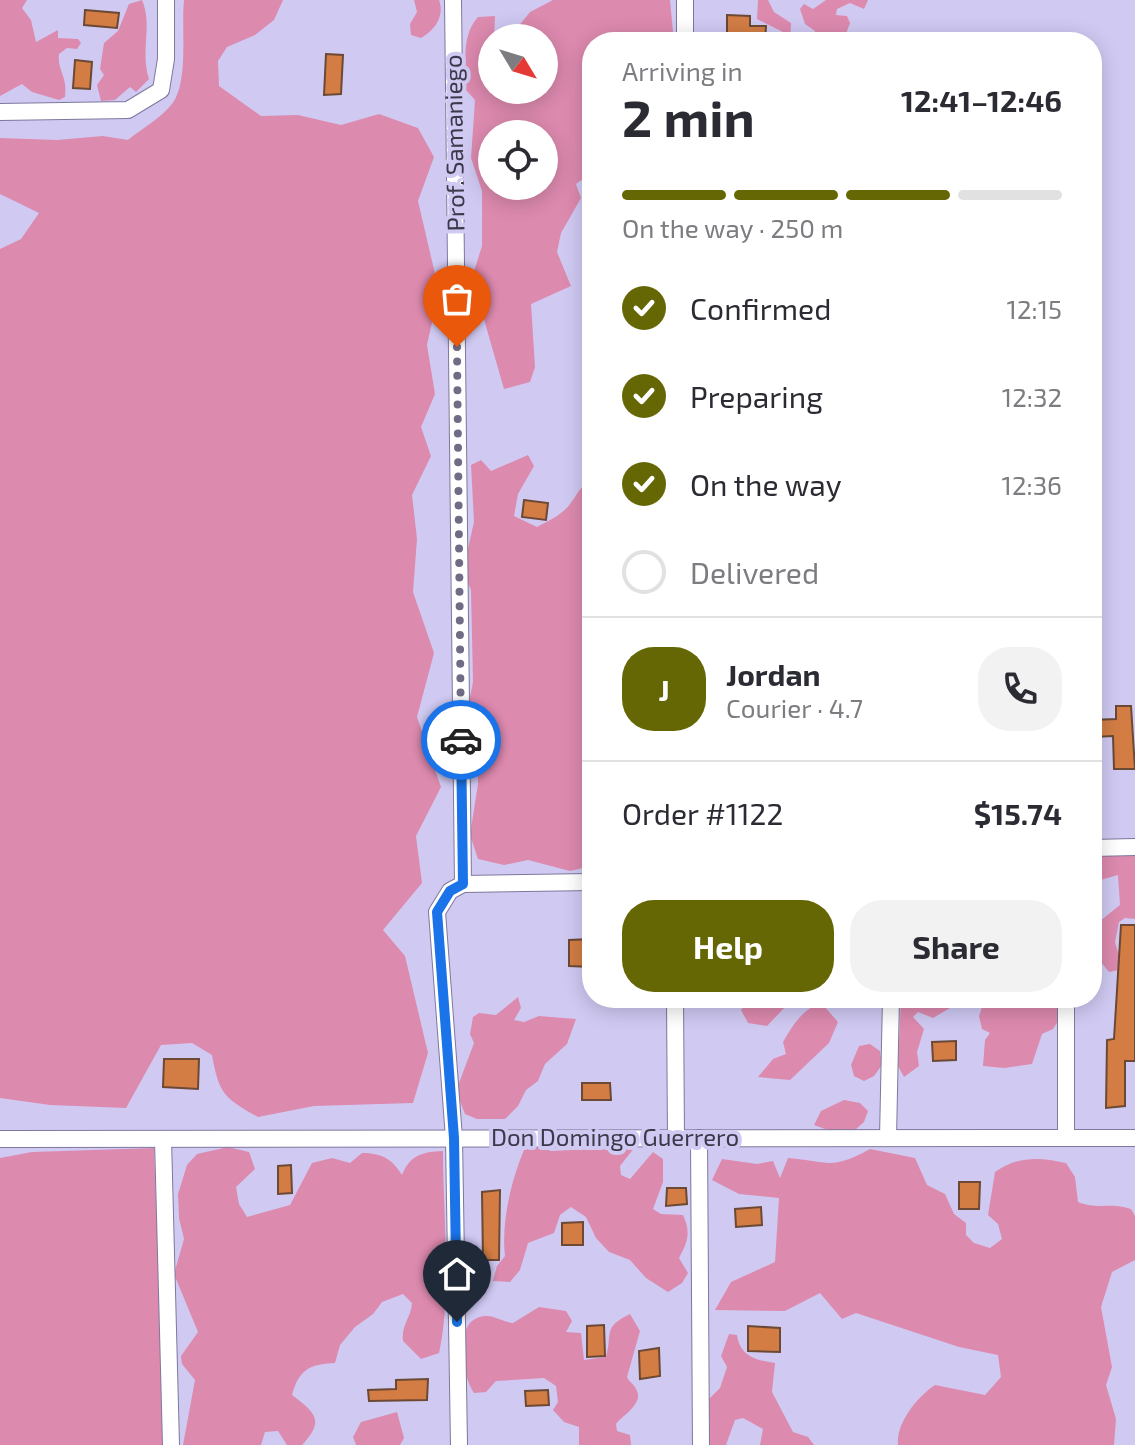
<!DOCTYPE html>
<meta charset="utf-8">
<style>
:root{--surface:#fff;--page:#f2f2f3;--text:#2b2b33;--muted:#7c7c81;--line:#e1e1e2;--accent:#646703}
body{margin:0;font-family:"Exo 2",sans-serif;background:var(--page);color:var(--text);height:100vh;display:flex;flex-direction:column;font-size:30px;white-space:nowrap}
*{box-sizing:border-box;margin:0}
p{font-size:26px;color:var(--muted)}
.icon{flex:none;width:44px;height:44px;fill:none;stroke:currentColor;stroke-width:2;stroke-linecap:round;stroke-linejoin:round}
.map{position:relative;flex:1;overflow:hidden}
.panel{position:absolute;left:582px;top:32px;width:520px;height:976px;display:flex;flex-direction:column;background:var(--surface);border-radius:32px;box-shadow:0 4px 20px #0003}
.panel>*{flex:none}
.needle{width:52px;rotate:128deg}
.tools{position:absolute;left:478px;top:24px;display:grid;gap:16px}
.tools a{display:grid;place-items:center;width:80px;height:80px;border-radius:50%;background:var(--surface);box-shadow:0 4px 20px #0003;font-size:40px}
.pin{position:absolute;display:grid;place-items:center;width:68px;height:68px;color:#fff;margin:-82px -34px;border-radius:50% 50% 50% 0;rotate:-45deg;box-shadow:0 0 8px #0007}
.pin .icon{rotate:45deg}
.courier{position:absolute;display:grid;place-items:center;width:80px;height:80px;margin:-40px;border:6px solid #1a73e8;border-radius:50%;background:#fff;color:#222;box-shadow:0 2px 10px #0007}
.overview em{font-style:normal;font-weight:700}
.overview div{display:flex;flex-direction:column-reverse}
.overview{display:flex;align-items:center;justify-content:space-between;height:136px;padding:0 40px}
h1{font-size:52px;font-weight:700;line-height:60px}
.bar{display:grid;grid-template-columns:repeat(4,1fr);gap:12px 8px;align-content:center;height:96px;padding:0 40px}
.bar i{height:10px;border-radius:6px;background:var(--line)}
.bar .current{background:var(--accent)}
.bar p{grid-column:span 4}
.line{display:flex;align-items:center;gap:20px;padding:0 40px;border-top:2px solid var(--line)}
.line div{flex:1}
.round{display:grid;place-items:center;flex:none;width:84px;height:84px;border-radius:32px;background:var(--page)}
ol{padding:0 40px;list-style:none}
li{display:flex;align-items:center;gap:24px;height:88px}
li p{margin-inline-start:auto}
li .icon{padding:8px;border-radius:50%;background:var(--accent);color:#fff;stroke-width:4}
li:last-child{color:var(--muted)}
li i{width:44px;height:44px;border:4px solid var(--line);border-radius:50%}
.primary-button{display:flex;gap:16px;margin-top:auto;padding:16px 40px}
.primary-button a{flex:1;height:92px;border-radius:32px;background:var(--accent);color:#fff;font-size:32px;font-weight:700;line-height:92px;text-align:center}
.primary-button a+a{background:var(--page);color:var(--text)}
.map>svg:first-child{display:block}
</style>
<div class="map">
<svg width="1135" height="1445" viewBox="0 0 1135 1445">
<rect width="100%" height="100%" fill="#d0caf3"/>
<g fill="#dd8aaf" fill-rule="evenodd">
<path d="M0 0H27L22 8 31 20 36 42 58 30V38L78 39 81 43 77 49 67 48 59 54C57 70 68 77 65 97L59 100 32 92 22 84 0 96Z"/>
<path d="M142 0C153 26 140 50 149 79L136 92 130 87 115 100 101 101 97 85 104 75 100 69 104 43 118 31 129 4Z"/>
<path d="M184 0H283L274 20 255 35 227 47 218 61 219 86 261 116 298 115 341 125 379 114 418 128 434 157 418 201 439 291 427 345 435 394 421 427 431 456 412 495 417 539 413 592 434 653 417 717 441 787 416 836 422 883 383 930 405 956 428 1053 413 1103 314 1106 258 1117C224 1098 219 1094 212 1055L192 1043 161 1045 126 1108 50 1105 0 1098V249L21 239 39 213 0 194V138L57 140 103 136 128 140C141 129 161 118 172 104 189 82 181 29 184 0Z"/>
<path d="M414 0H439C445 16 435 30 421 38L411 35 410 24 417 12Z"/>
<path d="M553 0H670L674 42H592V172L576 184 581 198 561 233 557 252 571 286 531 304 535 367 530 382 504 389 483 316 470 306 469 287 482 246V191L471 158 475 100 466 90C467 64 460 37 478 17L495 16 492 90H544V38H509L530 12ZM492 134H544V186H492Z"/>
<path d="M758 0H768L774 12 791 23 790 42H778L783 32 757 19Z"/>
<path d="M826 0H868L864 9 850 3 837 9 836 15 847 16 850 23 843 42H813L815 31 805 24 800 9 804 4 813 9Z"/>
<path d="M528 455 534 466 518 494 514 516 537 527C548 521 562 515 570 504 578 494 579 486 592 481V866L570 871 528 860 504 865 478 859 470 835 478 784 477 743 469 702 473 682 471 590 463 571 474 522 471 465 481 460 491 471Z"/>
<path d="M1092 852H1135V919L1125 918 1119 922 1115 942 1121 962 1119 970 1109 972 1100 961 1095 925 1120 905 1118 875 1097 881 1092 877Z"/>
<path d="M518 997 521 1008 514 1020 524 1022 539 1016 576 1019 567 1044 545 1064 538 1081 526 1090 518 1106 505 1119H477L465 1114 456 1091 474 1043 470 1034 473 1017 479 1013 496 1015Z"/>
<path d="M750 998H786L787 1005 767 1026 748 1023 741 1010Z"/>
<path d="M901 998H967L933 1018 918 1012 913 1017 924 1029 917 1052 919 1066 904 1077 898 1066Z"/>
<path d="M1010 998H1060L1062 1015 1053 1029 1042 1034 1032 1064 1004 1068 983 1066 985 1040 990 1033 982 1029 979 1016 983 1004Z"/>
<path d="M814 1006H824L838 1022 829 1043 790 1080 758 1077 773 1059 786 1054 783 1042C791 1028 800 1013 814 1006Z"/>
<path d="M870 1044 880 1051 882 1065 874 1076 864 1081 854 1076 851 1065 859 1046Z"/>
<path d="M844 1100 860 1103 868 1111 864 1122 854 1131 833 1132 814 1125 821 1111Z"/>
<path d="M538 1146 551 1151 635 1147 620 1166 621 1175 630 1179 653 1152 663 1159V1182L653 1209 661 1214 683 1215C691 1232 688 1242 679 1258L688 1273 682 1283 668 1292 646 1278 630 1260 609 1252 596 1238 586 1217 571 1207 560 1215 554 1233 528 1243 520 1270 510 1282 493 1281 497 1266 505 1256C501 1223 511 1181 524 1150Z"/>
<path d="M228 1147 249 1152 255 1169 236 1187 239 1204 247 1217 290 1205 312 1163 332 1158 350 1163 362 1153C382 1153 392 1159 402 1175 410 1155 422 1152 443 1151 443 1214 452 1295 439 1353L421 1359 403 1341C401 1325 411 1318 412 1303L403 1294 382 1302 373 1314 355 1327 340 1345 335 1363C309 1364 299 1370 292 1395 314 1412 326 1420 302 1445H287L278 1431 265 1432 261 1445H183L195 1380 182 1364 181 1356 198 1332 174 1274 184 1239 179 1218 178 1194 187 1165 197 1154Z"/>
<path d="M154 1148 165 1445H0V1158L32 1152Z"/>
<path d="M870 1149 915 1158 927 1185 945 1194 954 1214 966 1223V1235L974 1243 990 1248 1002 1239 998 1224 988 1215 995 1172C1018 1156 1039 1157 1066 1163L1075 1177 1078 1202C1099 1210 1108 1202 1131 1209L1135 1216V1260L1112 1272 1101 1307 1112 1367 1106 1385 1116 1419 1114 1445H898C896 1423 917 1397 935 1385L985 1395 1001 1377 998 1355 959 1347 856 1313 842 1319 820 1293 785 1311 715 1310 731 1282 775 1262 779 1198 739 1194 712 1180 722 1159 757 1164 773 1161 780 1178 788 1158C828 1161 830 1171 870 1149Z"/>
<path d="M539 1307 566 1311 572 1321 566 1332 581 1333 584 1360 606 1357C613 1332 602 1328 630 1314L640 1331 627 1377C629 1382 634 1384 636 1389 645 1403 623 1415 616 1424L617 1431 630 1435 631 1445H579V1427L564 1422 553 1410 558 1402 556 1386 544 1378 496 1381 486 1392 474 1393C463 1378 454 1327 477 1318 492 1312 500 1322 513 1323Z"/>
<path d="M729 1334 737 1335C740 1356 755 1360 775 1363L772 1392 793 1432 808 1437 814 1445H760L763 1429 743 1418 735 1420 726 1445H708L710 1420 704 1404 720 1388 727 1367 721 1356Z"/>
<path d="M397 1412 404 1438 400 1445H356L353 1437 361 1422Z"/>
</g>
<g fill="#d37d45" stroke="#6b4934" stroke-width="2">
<path d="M85 10 119 13 117 28 84 25Z"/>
<path d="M727 15 750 16V26H766L765 42H727Z"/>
<path d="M326 54 343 55 341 94 324 95Z"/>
<path d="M75 60 92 62 90 89 73 88Z"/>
<path d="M524 500 548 503 546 520 522 517Z"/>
<path d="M1116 706H1131L1135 769H1114L1113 736 1093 737 1092 720 1116 719Z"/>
<path d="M1121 925H1135V1061H1125V1106L1106 1108 1107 1040 1114 1039Z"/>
<path d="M592 939V967L569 966V940Z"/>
<path d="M956 1041V1060L933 1061 932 1042Z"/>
<path d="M164 1059H199L198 1089 163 1087Z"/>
<path d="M582 1083H610L611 1100H582Z"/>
<path d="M291 1165 292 1193 278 1194V1166Z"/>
<path d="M959 1182H980L979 1209H959Z"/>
<path d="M667 1188H686L687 1204 666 1206Z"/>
<path d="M500 1190 499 1260H483L482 1192Z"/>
<path d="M761 1207 762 1225 736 1227 735 1209Z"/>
<path d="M583 1222V1245H562V1223Z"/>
<path d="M604 1325 605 1356 587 1357V1326Z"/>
<path d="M748 1326 780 1328V1352L748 1351Z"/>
<path d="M659 1348 660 1376 640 1379 639 1351Z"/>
<path d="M428 1379 427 1400 369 1401 368 1390 396 1389V1380Z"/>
<path d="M548 1390 549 1405 526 1406 525 1391Z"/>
</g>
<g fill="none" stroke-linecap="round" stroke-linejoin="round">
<g stroke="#7e789d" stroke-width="18">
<g id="street">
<path d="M453 0 463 884"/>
<path d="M685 42V0"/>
<path d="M0 112 128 110 161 90 166 59V0"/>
<path d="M1092 848 1135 847"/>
<path d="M675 998 676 1138"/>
<path d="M699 1138 701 1445"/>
<path d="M888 1138 891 998"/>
<path d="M1066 1138V998"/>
<path d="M0 1139 1135 1138"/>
<path d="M163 1139 171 1445"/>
<path d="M459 1445 454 1138 437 912 450 891 463 884 592 882"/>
</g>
</g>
<use href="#street" stroke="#fff" stroke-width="16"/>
</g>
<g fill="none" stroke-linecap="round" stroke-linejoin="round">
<path stroke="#706c85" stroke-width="8" stroke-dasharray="0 14.4" d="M457 347 461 740"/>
<path stroke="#1a73e8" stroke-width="10" d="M457 1322 454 1138 437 912 450 891 463 884 461 740"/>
</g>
<g text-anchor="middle" stroke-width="8" stroke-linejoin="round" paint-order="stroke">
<g font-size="24" fill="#3c394a" stroke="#d0caf3">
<text transform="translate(455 143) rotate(-91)" y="8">Prof. Samaniego</text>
<text x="615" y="1146">Don Domingo Guerrero</text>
</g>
</g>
</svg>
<div class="tools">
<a><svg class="needle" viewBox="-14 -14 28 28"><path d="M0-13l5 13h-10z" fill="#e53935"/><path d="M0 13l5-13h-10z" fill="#7c7c81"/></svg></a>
<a><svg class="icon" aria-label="locate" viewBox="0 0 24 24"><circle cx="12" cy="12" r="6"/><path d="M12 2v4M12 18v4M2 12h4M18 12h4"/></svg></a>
</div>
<div class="pin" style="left:457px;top:347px;background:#ea580c"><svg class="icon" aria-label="bag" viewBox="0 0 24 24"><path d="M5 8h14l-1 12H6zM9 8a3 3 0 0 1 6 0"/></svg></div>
<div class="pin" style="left:457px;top:1322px;background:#1f2937"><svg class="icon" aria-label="home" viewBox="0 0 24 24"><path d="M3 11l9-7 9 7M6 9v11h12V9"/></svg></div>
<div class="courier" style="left:461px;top:740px"><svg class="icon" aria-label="car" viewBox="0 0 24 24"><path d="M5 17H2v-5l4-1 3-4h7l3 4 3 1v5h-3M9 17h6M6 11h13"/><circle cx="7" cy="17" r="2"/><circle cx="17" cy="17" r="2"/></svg></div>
<section class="panel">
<div class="overview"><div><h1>2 min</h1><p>Arriving in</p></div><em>12:41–12:46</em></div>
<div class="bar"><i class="current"></i><i class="current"></i><i class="current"></i><i></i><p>On the way · 250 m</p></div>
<ol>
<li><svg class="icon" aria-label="check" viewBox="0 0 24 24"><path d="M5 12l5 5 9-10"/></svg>Confirmed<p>12:15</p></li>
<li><svg class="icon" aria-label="check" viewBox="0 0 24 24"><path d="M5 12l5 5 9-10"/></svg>Preparing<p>12:32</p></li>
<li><svg class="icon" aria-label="check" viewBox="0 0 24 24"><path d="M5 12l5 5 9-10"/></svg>On the way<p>12:36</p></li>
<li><i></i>Delivered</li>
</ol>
<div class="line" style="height:144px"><b class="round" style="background:var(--accent);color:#fff">J</b><div><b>Jordan</b><p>Courier · 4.7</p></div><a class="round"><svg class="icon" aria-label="phone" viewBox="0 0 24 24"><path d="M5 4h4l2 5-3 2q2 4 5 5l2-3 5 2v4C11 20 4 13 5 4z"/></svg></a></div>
<div class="line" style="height:104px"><div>Order #1122</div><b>$15.74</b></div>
<div class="primary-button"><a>Help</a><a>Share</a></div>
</section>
</div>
